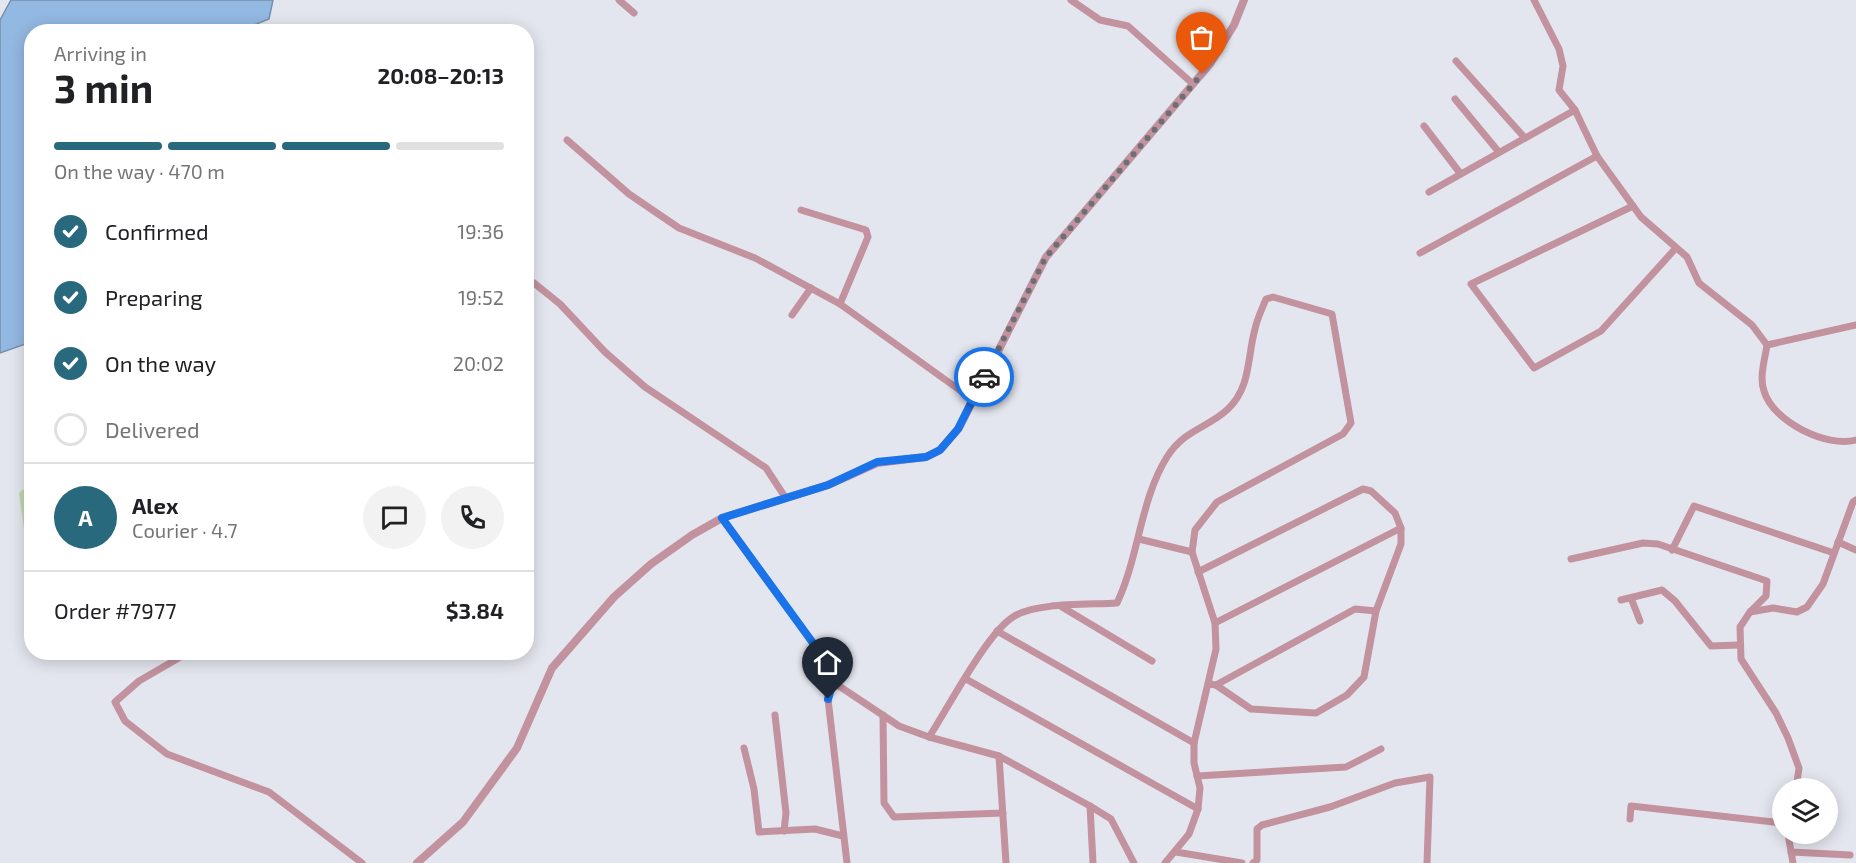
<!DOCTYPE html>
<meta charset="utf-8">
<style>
:root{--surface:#fff;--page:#f2f2f2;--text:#202124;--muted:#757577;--line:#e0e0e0;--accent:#29697e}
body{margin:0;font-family:"Exo 2",sans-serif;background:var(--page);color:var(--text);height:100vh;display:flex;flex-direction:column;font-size:22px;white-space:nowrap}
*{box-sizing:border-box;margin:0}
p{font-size:20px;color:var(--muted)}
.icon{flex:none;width:33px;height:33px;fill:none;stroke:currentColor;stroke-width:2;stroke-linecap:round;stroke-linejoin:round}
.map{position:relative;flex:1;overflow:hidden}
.side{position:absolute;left:24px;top:24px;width:510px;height:636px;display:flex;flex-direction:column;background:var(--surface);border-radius:24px;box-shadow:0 3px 15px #0003}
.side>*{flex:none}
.tools{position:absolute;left:1772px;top:778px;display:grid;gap:12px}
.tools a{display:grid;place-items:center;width:66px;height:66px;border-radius:50%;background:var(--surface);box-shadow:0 3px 15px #0003;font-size:30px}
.pin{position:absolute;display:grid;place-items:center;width:51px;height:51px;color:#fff;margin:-62px -26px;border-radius:50% 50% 50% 0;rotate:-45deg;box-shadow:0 0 6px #0007}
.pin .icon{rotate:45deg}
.courier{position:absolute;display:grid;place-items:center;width:60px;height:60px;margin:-30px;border:4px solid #1a73e8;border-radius:50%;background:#fff;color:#222;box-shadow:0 2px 8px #0007}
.head em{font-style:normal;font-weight:700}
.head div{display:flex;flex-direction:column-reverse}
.head{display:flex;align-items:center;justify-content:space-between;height:102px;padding:0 30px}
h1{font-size:39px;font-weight:700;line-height:45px}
.bar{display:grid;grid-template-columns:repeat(4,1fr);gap:9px 6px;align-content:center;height:72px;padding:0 30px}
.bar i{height:8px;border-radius:4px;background:var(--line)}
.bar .selected{background:var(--accent)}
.bar p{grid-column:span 4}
.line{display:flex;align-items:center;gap:15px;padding:0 30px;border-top:2px solid var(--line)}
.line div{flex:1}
.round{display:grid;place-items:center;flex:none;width:63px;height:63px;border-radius:32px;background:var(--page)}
ol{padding:0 30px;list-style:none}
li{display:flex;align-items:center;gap:18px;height:66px}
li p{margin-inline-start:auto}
li .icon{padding:6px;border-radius:50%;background:var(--accent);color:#fff;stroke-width:4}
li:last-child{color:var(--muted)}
li i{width:33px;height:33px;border:3px solid var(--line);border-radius:50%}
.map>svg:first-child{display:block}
</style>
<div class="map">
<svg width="1856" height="863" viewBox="0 0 1856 863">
<rect width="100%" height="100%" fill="#e4e6ef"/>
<path fill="#bfd9af" d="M31 483V553L26 544 19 493Z"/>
<path fill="#93b8e1" stroke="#758fac" stroke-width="1.5" d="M11 0H273L269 19 239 31 32 32 31 342 0 353V20Z"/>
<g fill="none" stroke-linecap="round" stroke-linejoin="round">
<g stroke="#c2929e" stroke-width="7">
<path d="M619 0 634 13"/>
<path d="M1071 0 1100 20 1128 26 1193 84"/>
<path d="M1534 0 1559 49 1563 66 1559 90 1575 110 1597 156 1641 217 1687 257 1699 283 1752 325 1767 345C1765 359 1759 377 1764 391 1773 422 1827 448 1856 440"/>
<path d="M1456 61 1524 137"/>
<path d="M1455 99 1498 151"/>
<path d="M1424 126 1460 173"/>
<path d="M567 140 629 194 679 228 755 258 840 304 972 399"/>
<path d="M1429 192 1575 110"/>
<path d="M1633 206 1471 284 1534 368 1601 331 1675 249"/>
<path d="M801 210 866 230 868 237 840 304"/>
<path d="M1420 253 1597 156"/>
<path d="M526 281 534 283 560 304 605 352 645 387 766 468 785 497"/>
<path d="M792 315 811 288"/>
<path d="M1767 345 1856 325"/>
<path d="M722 518 813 643 833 682 899 726 929 737 999 756 1090 806 1111 819 1134 863"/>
<path d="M1139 539 1192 552"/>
<path d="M1838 542 1856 550"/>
<path d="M1672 550 1694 506 1834 553"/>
<path d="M1571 559 1643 543 1658 544 1767 581 1766 596 1750 612"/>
<path d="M1198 572 1363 489 1371 491 1395 513 1401 528V544L1376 611 1364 677 1347 695 1316 713 1251 709 1216 685 1209 684"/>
<path d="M1631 598 1640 621"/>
<path d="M1621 600 1662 590 1675 601 1711 646 1739 645"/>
<path d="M1062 607 1152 661"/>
<path d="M1215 623 1401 528"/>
<path d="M997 631 1194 743"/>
<path d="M189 652 139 681 115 702 125 721 167 754 269 792 362 863"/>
<path d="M966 679 1198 809"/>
<path d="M833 682 828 699 847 863"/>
<path d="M1216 685 1355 609 1376 611"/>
<path d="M775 715 786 813 784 831"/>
<path d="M883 715 884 803 894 817 1003 813"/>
<path d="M929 737C948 708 987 633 1013 617 1035 602 1090 605 1117 603 1139 557 1140 500 1167 457 1185 429 1208 428 1228 409 1251 387 1247 358 1255 329 1257 319 1262 309 1266 299L1273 297 1332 314 1351 423 1343 434 1217 502 1195 530 1192 552 1215 623 1216 649 1194 743V763L1200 788 1198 809 1189 834 1165 863"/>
<path d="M744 748 754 789 759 832 815 829 843 836"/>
<path d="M999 756 1006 863"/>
<path d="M1197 776 1346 767 1381 749"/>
<path d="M1796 789 1799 768 1788 738 1776 713 1741 659 1740 627 1750 612 1773 608 1797 612 1807 607 1823 584 1853 502 1856 500"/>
<path d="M1090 806 1093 863"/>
<path d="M1630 819 1631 806 1782 823"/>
<path d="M1788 834 1793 863"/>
<path d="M1176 852 1242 863"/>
<path d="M1791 852 1850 855"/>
<path d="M1253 863 1257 860V829L1262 825 1330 807 1395 783 1430 777 1427 863"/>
</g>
<path stroke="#c2929e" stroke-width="8" d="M417 863 463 822 517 748 552 668 614 597 651 564 692 535 722 518 828 485 877 463 926 457 940 450 959 428 1046 257 1210 64 1234 25 1244 0"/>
</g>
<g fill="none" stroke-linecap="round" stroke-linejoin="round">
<path stroke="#6e6f74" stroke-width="6" stroke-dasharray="0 10.8" d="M984 377 1046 257 1202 74"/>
<path stroke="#1a73e8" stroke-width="8" d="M828 699 833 682 813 643 722 518 828 485 877 462 926 457 940 450 958 429 984 377"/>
</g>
</svg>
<div class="tools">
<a><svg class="icon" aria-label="layers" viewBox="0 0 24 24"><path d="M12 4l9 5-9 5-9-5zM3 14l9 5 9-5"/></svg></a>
</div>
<div class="pin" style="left:1202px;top:74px;background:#ea580c"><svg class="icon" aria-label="bag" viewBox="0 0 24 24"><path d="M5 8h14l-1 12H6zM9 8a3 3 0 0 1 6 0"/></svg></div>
<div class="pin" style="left:828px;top:699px;background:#1f2937"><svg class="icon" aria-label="home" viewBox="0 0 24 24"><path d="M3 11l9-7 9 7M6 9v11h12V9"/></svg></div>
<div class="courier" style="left:984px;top:377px"><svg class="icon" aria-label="car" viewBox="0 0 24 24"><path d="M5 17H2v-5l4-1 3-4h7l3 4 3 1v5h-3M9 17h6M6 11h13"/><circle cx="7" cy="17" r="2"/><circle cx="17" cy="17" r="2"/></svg></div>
<section class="side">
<div class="head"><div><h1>3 min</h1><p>Arriving in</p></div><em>20:08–20:13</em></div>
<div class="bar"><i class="selected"></i><i class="selected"></i><i class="selected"></i><i></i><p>On the way · 470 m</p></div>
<ol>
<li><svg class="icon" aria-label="check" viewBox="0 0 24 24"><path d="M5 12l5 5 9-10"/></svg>Confirmed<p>19:36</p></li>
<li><svg class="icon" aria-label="check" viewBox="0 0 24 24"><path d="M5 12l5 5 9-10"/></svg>Preparing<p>19:52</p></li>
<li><svg class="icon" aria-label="check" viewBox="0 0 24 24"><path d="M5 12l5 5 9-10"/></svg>On the way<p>20:02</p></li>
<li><i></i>Delivered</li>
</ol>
<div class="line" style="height:108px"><b class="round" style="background:var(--accent);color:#fff">A</b><div><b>Alex</b><p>Courier · 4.7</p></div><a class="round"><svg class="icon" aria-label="chat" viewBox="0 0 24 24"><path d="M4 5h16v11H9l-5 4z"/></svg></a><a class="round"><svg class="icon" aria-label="phone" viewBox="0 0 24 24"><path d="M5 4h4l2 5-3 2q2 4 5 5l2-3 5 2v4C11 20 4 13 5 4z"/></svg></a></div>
<div class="line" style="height:78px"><div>Order #7977</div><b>$3.84</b></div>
</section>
</div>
